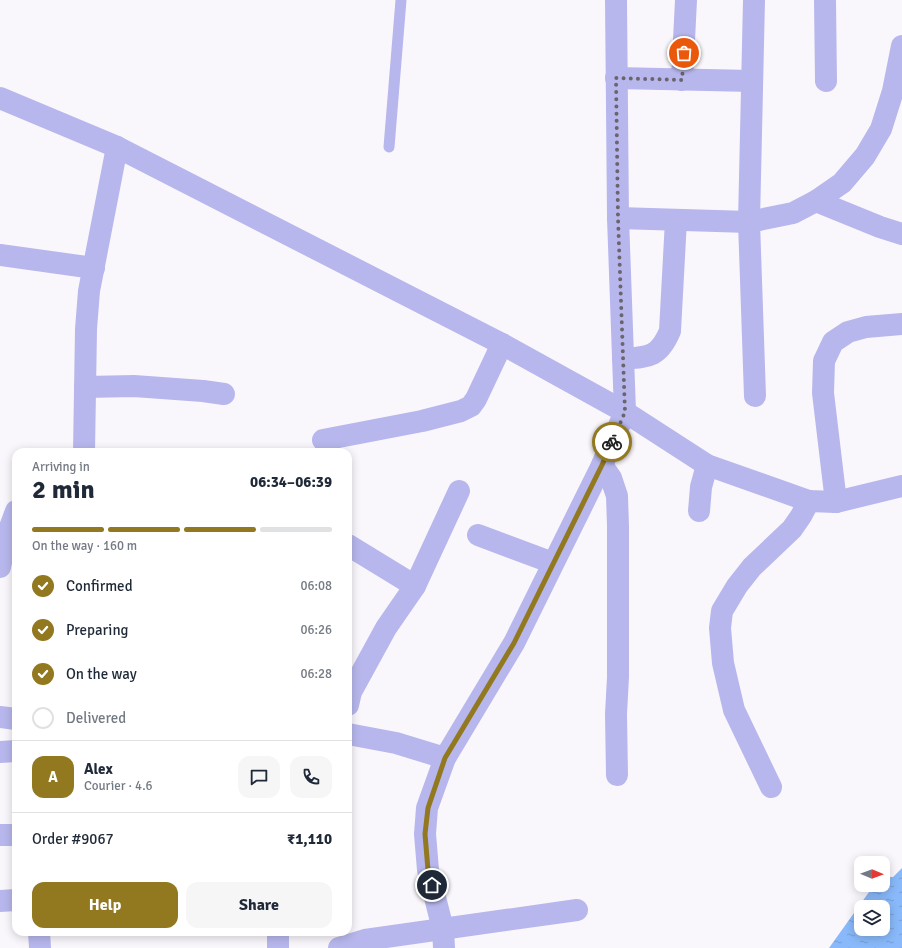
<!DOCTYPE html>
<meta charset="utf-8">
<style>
:root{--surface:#fff;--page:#f6f6f7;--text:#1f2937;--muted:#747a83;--line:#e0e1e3;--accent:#92781f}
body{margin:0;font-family:Signika,sans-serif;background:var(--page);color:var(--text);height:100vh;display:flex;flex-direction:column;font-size:15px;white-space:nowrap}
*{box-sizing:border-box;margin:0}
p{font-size:13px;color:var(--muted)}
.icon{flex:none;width:22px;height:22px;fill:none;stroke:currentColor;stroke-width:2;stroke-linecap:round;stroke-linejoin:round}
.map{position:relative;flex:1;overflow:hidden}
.side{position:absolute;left:12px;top:448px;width:340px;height:488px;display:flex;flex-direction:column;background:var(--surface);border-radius:12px;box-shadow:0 2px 10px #0003}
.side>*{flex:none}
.needle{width:26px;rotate:91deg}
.controls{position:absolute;left:854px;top:856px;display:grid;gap:8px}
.controls a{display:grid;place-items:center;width:36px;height:36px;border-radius:8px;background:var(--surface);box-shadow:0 2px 10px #0003;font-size:20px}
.pin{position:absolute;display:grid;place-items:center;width:34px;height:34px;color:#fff;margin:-17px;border:2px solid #fff;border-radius:50%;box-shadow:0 1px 4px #0007}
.courier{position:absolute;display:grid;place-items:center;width:40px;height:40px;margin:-20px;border:3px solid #92781f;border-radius:50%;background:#fff;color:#222;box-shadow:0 1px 5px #0007}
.overview em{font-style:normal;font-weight:700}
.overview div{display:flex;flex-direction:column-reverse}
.overview{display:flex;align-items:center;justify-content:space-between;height:68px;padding:0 20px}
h1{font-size:26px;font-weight:700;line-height:30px}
.bar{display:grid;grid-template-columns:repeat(4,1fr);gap:6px 4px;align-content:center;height:48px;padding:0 20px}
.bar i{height:5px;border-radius:3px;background:var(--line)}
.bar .active{background:var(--accent)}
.bar p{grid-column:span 4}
.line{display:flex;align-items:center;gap:10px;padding:0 20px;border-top:1px solid var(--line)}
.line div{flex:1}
.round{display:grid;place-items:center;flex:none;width:42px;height:42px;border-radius:12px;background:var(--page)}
ol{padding:0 20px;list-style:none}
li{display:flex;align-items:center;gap:12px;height:44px}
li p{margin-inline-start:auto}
li .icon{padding:4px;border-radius:50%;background:var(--accent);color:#fff;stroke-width:4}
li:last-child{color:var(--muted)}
li i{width:22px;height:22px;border:2px solid var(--line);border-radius:50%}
.button{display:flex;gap:8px;margin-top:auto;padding:8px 20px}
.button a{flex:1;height:46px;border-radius:12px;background:var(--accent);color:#fff;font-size:16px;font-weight:700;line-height:46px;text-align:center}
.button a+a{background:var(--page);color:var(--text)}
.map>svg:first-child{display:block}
</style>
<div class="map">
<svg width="902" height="948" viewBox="0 0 902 948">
<defs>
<pattern id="water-ripples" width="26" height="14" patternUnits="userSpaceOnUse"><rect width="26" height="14" fill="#89b9fa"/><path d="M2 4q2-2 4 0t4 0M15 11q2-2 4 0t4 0" fill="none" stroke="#769ed6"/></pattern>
</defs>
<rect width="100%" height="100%" fill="#faf7fc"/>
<path fill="url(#water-ripples)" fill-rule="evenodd" d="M902 868V948H829L874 885H883V877H893ZM861 907H883V929H861Z"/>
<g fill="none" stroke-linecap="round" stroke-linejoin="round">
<path stroke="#b7b7ed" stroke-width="11" d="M389 147 401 0"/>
<g stroke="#b7b7ed" stroke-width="22">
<path d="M754 0 749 222 755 396"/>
<path d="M825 0 826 81"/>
<path d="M616 78 752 81"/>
<path d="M682 80 686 0"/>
<path d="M0 98 117 147 502 344 625 412 707 465 809 501 836 502 902 486"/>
<path d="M816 201 880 227 902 234"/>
<path d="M618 218 749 222 793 213 816 201 842 183 865 156 881 129 893 91 902 46"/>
<path d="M0 255 94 268"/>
<path d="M623 359C649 357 659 357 670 331L676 220"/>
<path d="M85 387 134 386 203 391 224 394"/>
<path d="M323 440 422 421 461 411 471 406 476 399 502 344"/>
<path d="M84 452 86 329 89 291 117 147"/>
<path d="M602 465 611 478 617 496 618 526V677L616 714 617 775"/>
<path d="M836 502 823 393 824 361 833 342 848 332 866 327 902 324"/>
<path d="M699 511 701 487 707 465"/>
<path d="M478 535 553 563"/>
<path d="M348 545 415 586"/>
<path d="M0 567 6 538 16 511"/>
<path d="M348 705 351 692 386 628 415 586 459 491"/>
<path d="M0 717 16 719"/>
<path d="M348 734 396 743 445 758"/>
<path d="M0 752 16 751"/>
<path d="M771 787 734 710 723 663 720 628 722 611 737 586 752 567 792 529 801 516 809 501"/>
<path d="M0 835H16"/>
<path d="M0 901 16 900"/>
<path d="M39 932 40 948"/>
<path d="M278 948V932"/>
<path d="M339 948 365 940 577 910"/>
<path d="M444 948 443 929 428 870 425 834 427 808 445 758 514 643 602 465 625 412 618 218 616 0"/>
</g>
</g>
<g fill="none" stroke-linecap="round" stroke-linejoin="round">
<path stroke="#6a656d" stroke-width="4" stroke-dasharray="0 7.2" d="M612 442 625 412 618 218 616 78 682 80 684 53"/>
<path stroke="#92781f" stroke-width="5" d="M432 885 428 870 425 834 428 808 445 758 514 643 602 465 612 442"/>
</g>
</svg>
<div class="controls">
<a><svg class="needle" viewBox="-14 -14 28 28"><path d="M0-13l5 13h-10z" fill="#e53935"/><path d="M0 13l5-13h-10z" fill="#747a83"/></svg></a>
<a><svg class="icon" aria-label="layers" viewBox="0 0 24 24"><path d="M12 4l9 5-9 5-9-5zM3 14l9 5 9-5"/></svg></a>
</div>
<div class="pin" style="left:684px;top:53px;background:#ea580c"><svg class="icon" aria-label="bag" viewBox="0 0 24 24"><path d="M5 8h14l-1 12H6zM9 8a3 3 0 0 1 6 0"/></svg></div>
<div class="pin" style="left:432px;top:885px;background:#1f2937"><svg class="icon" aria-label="home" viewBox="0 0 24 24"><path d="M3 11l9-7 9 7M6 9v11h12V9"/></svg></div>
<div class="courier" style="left:612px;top:442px"><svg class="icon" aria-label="bike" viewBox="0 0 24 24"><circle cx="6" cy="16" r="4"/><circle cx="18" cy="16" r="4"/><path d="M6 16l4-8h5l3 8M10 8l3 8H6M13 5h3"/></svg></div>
<section class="side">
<div class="overview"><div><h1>2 min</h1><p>Arriving in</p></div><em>06:34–06:39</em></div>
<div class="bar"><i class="active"></i><i class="active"></i><i class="active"></i><i></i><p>On the way · 160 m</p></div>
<ol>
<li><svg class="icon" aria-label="check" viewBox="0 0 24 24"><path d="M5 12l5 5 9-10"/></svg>Confirmed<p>06:08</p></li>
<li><svg class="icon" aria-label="check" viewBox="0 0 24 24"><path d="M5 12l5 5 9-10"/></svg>Preparing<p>06:26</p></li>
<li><svg class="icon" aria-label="check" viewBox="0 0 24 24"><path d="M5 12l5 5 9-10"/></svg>On the way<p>06:28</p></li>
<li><i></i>Delivered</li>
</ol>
<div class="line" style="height:72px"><b class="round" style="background:var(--accent);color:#fff">A</b><div><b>Alex</b><p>Courier · 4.6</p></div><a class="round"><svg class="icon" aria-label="chat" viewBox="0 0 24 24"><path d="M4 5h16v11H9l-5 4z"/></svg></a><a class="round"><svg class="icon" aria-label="phone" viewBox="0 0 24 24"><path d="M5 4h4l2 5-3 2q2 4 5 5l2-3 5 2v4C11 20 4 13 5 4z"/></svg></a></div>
<div class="line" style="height:52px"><div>Order #9067</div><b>₹1,110</b></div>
<div class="button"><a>Help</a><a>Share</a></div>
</section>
</div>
